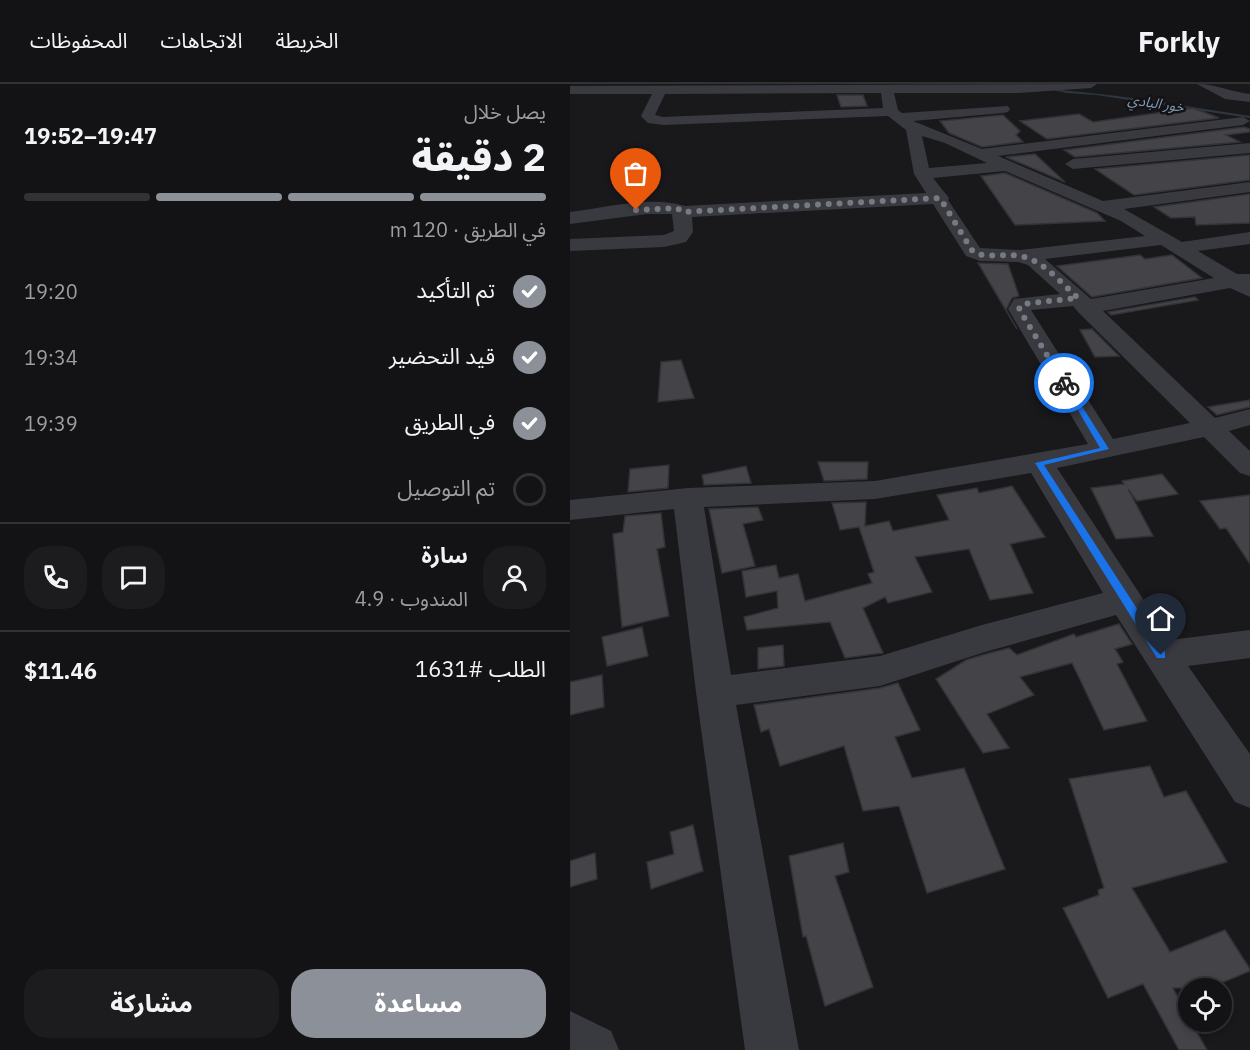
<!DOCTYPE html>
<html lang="ar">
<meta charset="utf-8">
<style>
:root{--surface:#131214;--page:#1c1b1d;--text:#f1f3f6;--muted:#9d9ea0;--line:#323234;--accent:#8c9099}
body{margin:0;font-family:"IBM Plex Sans","Noto Sans Arabic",sans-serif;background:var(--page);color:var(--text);direction:rtl;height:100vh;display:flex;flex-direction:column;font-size:22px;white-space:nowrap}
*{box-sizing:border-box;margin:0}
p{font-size:20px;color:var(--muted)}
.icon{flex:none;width:33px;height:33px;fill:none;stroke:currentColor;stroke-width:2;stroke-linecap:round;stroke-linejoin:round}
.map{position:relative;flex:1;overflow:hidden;direction:ltr}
.sheet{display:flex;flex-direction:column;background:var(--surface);width:570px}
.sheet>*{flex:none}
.controls{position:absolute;left:608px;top:894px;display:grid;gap:12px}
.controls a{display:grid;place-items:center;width:54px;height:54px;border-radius:50%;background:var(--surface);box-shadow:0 3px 9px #0003,0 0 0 2px var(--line);font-size:30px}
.pin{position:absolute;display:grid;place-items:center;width:51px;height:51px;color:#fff;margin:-62px -26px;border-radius:50% 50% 50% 0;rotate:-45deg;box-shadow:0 0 6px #0007}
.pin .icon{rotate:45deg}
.courier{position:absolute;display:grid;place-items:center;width:60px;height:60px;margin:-30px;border:4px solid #1a73e8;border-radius:50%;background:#fff;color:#222;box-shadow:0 2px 8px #0007}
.overview em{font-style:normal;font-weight:800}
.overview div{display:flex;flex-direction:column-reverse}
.overview{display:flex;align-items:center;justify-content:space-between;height:102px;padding:0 24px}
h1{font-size:39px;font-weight:800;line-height:45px}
.bar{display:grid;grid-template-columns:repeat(4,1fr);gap:9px 6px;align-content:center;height:72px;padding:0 24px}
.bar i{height:8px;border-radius:4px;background:var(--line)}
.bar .on{background:var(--accent)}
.bar p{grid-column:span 4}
.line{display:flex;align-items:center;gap:15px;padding:0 24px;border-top:2px solid var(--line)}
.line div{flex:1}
.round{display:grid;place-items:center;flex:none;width:63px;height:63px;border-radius:24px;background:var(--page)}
ol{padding:0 24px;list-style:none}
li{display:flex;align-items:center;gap:18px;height:66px}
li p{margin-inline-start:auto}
li .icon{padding:6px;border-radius:50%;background:var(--accent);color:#fff;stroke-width:4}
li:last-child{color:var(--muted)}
li i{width:33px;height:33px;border:3px solid var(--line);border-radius:50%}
.primary-button{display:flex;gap:12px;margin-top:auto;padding:12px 24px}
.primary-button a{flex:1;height:69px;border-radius:24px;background:var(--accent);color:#fff;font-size:24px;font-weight:800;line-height:69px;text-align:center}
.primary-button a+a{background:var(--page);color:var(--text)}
header{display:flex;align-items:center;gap:36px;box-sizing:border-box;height:84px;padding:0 30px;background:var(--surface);border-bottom:2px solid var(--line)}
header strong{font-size:28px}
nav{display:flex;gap:33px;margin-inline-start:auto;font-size:21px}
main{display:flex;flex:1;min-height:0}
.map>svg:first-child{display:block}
</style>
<header>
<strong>Forkly</strong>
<nav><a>الخريطة</a><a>الاتجاهات</a><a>المحفوظات</a></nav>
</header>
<main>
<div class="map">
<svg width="680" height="966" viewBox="0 0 680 966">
<rect width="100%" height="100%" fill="#19181b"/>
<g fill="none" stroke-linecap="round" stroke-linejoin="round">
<path fill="#2e373f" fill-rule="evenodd" d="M454 0C470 0 485 6 500 7 560 12 620 23 680 32V34L526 11 497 9Z"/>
</g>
<g fill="#434348" stroke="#333237" stroke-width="1.5">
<path d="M267 11H293L297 22 271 23Z"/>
<path d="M623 24 649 34 477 55 450 37 509 30 523 38Z"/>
<path d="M433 31 450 47 446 51 453 58 412 63 379 49 370 37Z"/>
<path d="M674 43 680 45V48L656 51 670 58 505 73 494 66Z"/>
<path d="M465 70 495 98 436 73Z"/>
<path d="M680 71V96L564 111 525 85Z"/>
<path d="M435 89 527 129 535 137 445 141 411 92Z"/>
<path d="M680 110V139L626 141 625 133 601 134 584 123Z"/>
<path d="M570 171 575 175 602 171 632 194 522 213 487 182Z"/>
<path d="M408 179 438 180 449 212 442 214 436 226 447 245Z"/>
<path d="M625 213 628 216 541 231 538 228Z"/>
<path d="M522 245 549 272 525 273 510 246Z"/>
<path d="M111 276 124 314 88 318 91 278Z"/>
<path d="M680 316V323L647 331 638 323Z"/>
<path d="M248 378H298L297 395 254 397Z"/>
<path d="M99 381 98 404 58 408 60 385Z"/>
<path d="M176 382 181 399 134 401 132 391Z"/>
<path d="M592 390 608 410 567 417 558 405 583 452 546 455 521 404 554 400 552 397Z"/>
<path d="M442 402 475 453 440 460 463 509 420 516 399 465 345 473 362 508 318 519 315 513 293 524 313 569 275 574 260 538 177 546 174 533 208 524 207 507 176 513 172 487 206 481 209 494 228 490 235 517 302 499 298 490 304 488 289 443 270 446 262 419 296 418 295 442 319 437 323 447 379 436 367 411 407 404 409 409Z"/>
<path d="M680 411V480L656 444 650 445 630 417Z"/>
<path d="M188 423 193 436 173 440 185 482 152 489 139 425Z"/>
<path d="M91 429 95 463 87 465 99 532 52 543 43 450 53 448 55 432Z"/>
<path d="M549 540 562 560 545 565 553 578 547 580 577 637 534 646 502 579 450 593 464 611 417 630 439 664 413 669 366 595 396 576 416 570 439 564 447 571 504 550 506 553Z"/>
<path d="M72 543 78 572 37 582 32 553Z"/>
<path d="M213 561 214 582 188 585V564Z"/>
<path d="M32 591 34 623 0 631V598Z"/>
<path d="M328 599 350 646 325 653 342 694 394 684 435 785 357 809 329 722 293 727 274 662 210 682 199 645 191 648 184 621 310 604Z"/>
<path d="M580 682 594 713 616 707 657 778 562 804 600 868 655 846 680 885V887L639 904H603L618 932V938H621L637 966H609L573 900 538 914 493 824 529 811 528 806 534 804 499 695Z"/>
<path d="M123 741 133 787 81 805 77 778 104 770 100 748Z"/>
<path d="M273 759 279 788 265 792 303 903 255 922 236 852 233 853 219 772Z"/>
<path d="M25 769 27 795 0 803V777Z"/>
</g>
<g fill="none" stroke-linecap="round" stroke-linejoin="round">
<g fill="#393a40" fill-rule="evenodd">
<path d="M527 0 521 4 449 9H324L328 26 332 29 438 22 440 25 438 28 433 29 343 37 412 65 673 33 680 37 673 41 428 72 533 117 680 98V108L554 125 612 158 680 148V160L628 167 667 190H680V213L660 204 533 227 645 334 680 325V341L659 347 680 367V392L670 389 634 353 487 384 600 556 680 546V574L618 582 680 670V724L665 718 546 531 415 568 310 602 166 621 229 966H175L126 608 104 425 0 436V416L118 404 305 397 518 360 438 225 444 215 490 210 458 181 448 178 410 177 396 172 363 120 122 133 123 148 116 158 94 163 0 167V155L94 151 104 147 102 130H77L0 140V128C35 124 80 111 115 122L356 109 344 90 336 46 318 32 93 41 78 39 71 32 82 10H0V2ZM311 9 313 24 93 33 85 31 95 10ZM352 52 375 59 417 79 359 84ZM435 87 551 137 575 152 450 166 410 164 378 116 379 114 363 94ZM591 161 644 194 521 215 475 175ZM503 222 508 228 620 339 543 355 461 226ZM461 389 533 509 412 541 310 572 161 591 134 423 305 415Z"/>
<path d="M627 0C646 0 661 8 680 10V18L655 15Z"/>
<path d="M680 59V69L503 85 495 80 503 75Z"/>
<path d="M0 927 41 947 49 966H0Z"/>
</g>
</g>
<path fill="#1a73e8" d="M491 297H496L539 365 474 381 595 568V574H587L465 379 530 364Z"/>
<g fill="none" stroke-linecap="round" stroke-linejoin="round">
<path stroke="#787a82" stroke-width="6" stroke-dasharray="0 10.8" d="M66 126 107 124 112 128 370 114 403 168C418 175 434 169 450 172 473 176 492 200 508 214L452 220 449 225 494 299"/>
</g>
<g text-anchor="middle" stroke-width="5" stroke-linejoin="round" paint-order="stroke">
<g font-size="14" font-style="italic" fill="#829cb5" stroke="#131316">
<text transform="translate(586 19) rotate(8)" y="5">خور البادي</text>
</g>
</g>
</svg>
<div class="controls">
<a><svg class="icon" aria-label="locate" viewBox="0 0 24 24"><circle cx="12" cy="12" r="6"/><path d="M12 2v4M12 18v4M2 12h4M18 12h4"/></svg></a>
</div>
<div class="pin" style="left:66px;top:126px;background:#ea580c"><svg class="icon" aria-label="bag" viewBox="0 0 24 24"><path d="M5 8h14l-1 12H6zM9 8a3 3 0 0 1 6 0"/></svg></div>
<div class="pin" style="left:591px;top:571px;background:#1f2937"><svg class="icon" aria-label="home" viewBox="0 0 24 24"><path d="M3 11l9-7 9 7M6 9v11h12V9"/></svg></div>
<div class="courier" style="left:494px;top:299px"><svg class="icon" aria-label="bike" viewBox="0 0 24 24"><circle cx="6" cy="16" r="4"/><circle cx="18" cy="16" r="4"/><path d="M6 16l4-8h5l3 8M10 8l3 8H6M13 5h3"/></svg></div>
</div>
<section class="sheet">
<div class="overview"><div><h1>2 دقيقة</h1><p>يصل خلال</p></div><em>19:47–19:52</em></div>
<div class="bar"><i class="on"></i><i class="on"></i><i class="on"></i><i></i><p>في الطريق · 120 m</p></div>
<ol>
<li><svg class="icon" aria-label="check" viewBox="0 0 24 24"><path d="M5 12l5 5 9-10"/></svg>تم التأكيد<p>19:20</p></li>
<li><svg class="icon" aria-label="check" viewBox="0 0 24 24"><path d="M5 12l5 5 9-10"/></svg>قيد التحضير<p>19:34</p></li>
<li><svg class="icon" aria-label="check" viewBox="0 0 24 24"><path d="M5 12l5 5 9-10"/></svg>في الطريق<p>19:39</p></li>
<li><i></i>تم التوصيل</li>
</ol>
<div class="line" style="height:108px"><a class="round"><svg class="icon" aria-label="person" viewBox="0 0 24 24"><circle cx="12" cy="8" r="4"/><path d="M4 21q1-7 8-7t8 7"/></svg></a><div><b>سارة</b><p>المندوب · 4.9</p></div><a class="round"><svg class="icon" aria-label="chat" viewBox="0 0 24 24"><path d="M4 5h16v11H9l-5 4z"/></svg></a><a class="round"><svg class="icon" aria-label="phone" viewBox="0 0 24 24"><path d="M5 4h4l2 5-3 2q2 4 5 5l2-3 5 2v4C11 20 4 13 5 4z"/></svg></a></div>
<div class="line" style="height:78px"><div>الطلب #1631</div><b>$11.46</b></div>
<div class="primary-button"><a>مساعدة</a><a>مشاركة</a></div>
</section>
</main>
